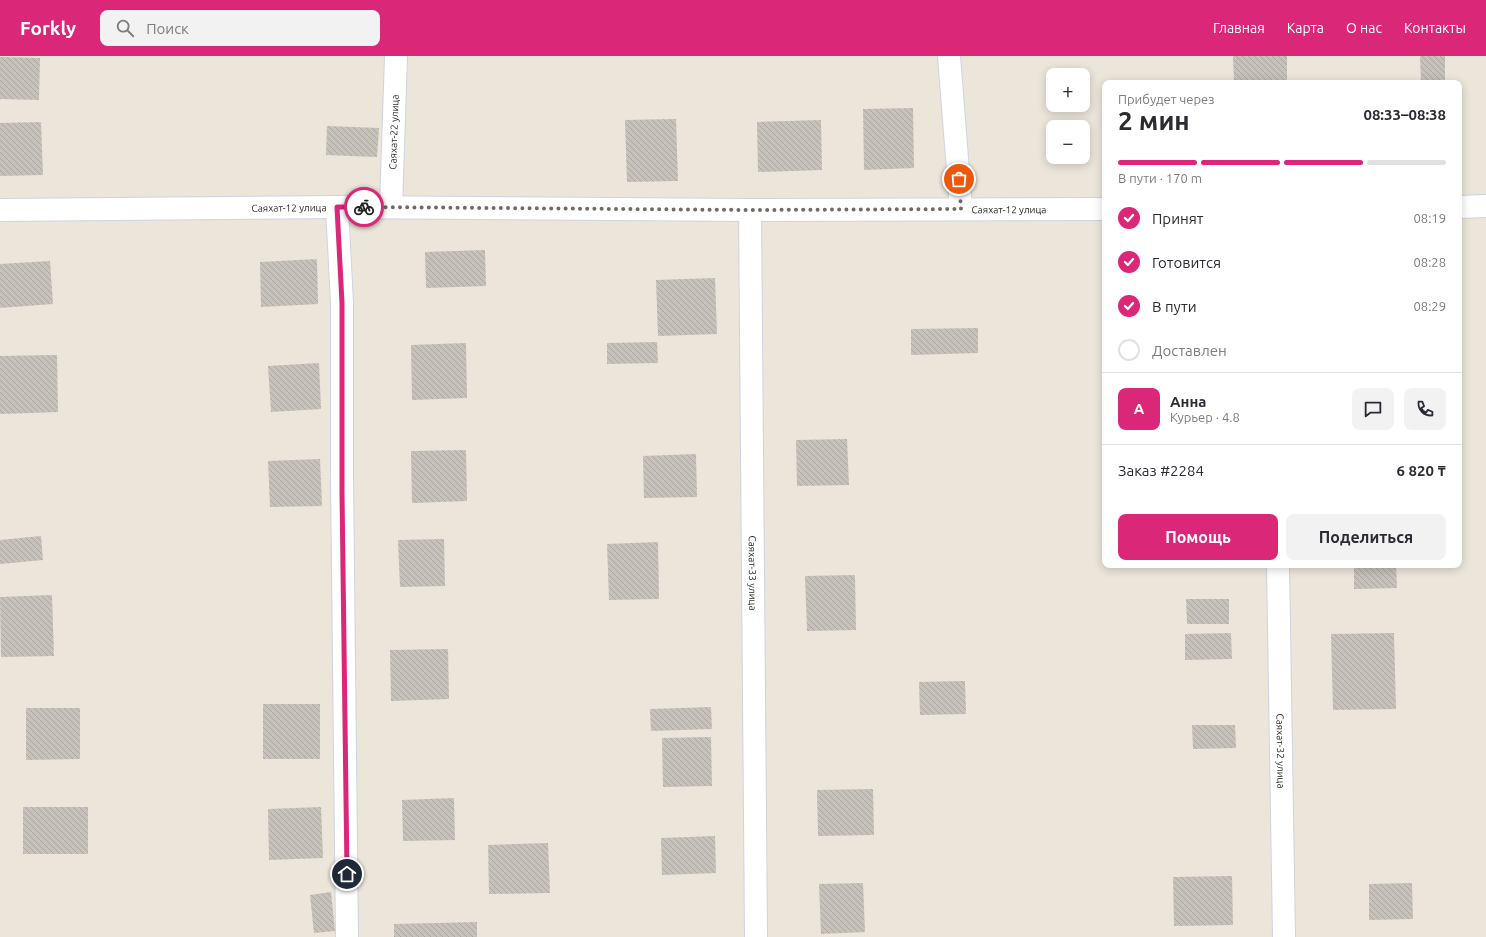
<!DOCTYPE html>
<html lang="ru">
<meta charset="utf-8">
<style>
:root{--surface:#fff;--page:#f2f2f3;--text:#2b2b33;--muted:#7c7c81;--line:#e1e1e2;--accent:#db2777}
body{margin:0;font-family:Ubuntu,sans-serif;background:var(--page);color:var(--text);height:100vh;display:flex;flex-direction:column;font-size:15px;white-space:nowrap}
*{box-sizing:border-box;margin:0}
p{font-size:13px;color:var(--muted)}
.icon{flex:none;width:22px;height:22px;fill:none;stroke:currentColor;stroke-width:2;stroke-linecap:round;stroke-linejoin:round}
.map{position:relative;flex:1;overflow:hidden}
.drawer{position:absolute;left:1102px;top:24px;width:360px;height:488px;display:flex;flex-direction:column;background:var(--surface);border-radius:8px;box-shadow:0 2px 10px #0003}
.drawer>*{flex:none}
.controls{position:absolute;left:1046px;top:12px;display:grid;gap:8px}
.controls a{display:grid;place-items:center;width:44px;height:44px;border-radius:8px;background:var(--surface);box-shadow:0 2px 10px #0003;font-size:20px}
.pin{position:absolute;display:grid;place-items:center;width:34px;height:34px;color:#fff;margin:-17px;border:2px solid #fff;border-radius:50%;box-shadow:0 1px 4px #0007}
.courier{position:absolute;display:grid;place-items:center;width:40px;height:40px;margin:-20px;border:3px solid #db2777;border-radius:50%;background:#fff;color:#222;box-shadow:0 1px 5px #0007}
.head em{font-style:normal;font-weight:600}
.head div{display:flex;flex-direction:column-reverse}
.head{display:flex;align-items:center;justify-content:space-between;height:68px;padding:0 16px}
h1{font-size:26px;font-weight:600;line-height:30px}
.bar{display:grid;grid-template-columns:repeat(4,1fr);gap:6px 4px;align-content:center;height:48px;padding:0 16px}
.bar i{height:5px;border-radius:3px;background:var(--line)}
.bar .on{background:var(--accent)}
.bar p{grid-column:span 4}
.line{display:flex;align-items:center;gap:10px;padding:0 16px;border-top:1px solid var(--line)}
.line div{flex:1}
.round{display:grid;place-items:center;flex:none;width:42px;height:42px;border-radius:8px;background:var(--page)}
ol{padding:0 16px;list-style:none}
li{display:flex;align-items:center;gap:12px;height:44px}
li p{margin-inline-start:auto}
li .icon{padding:4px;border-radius:50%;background:var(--accent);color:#fff;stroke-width:4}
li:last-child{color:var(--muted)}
li i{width:22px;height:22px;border:2px solid var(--line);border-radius:50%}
.primary-button{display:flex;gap:8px;margin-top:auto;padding:8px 16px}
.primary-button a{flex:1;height:46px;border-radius:8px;background:var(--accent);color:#fff;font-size:16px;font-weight:600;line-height:46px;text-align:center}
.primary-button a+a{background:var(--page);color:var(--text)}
header{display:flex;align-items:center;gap:24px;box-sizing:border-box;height:56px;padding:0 20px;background:var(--accent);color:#fff}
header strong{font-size:19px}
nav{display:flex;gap:22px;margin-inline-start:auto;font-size:14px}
.search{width:280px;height:36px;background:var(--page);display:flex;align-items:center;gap:10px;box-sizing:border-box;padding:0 14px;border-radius:8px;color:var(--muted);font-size:15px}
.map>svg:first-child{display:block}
</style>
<header>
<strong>Forkly</strong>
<div class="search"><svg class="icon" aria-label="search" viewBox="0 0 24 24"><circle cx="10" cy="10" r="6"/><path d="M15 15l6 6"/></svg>Поиск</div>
<nav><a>Главная</a><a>Карта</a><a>О нас</a><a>Контакты</a></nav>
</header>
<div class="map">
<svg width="1486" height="881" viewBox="0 0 1486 881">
<defs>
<pattern id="building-back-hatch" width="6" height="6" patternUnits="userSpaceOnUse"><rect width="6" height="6" fill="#c6c2ba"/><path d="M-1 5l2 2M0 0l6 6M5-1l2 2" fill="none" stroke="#aaa7a0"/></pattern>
</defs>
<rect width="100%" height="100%" fill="#ebe5da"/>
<g fill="url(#building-back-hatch)">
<path d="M1233 0H1287V25L1234 27Z"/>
<path d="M1420 0H1445V27H1421Z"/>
<path d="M0 1 40 2 39 44 0 43Z"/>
<path d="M913 52 914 112 864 114 863 53Z"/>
<path d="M676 63 678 125 627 126 625 64Z"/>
<path d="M821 64 822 114 758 116 757 66Z"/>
<path d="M41 66 43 119 0 120V67Z"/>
<path d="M327 70 379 72 377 101 326 99Z"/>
<path d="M485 194 486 230 426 232 425 196Z"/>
<path d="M317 203 318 248 261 251 260 206Z"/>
<path d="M50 205 53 248 0 252V208Z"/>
<path d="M715 222 717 278 658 280 656 224Z"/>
<path d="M978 272V297L911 299V273Z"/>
<path d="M657 286 658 307 607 308V287Z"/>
<path d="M466 287 467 342 412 344 411 289Z"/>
<path d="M57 299 58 356 0 358V300Z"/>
<path d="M319 307 321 353 271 356 268 310Z"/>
<path d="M847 383 849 429 797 430 796 384Z"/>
<path d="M466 394 467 445 412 447 411 395Z"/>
<path d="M696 398 697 441 644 442 643 400Z"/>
<path d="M320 403 322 450 270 451 268 405Z"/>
<path d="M41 480 43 504 0 508V484Z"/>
<path d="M444 483 445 530 400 531 398 484Z"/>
<path d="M658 486 659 543 609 544 607 488Z"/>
<path d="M1354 509H1396L1397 532 1354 533Z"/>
<path d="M855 519 856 574 807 575 805 520Z"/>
<path d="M52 539 54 600 1 601 0 541Z"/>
<path d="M1186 543H1229V568H1187Z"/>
<path d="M1231 577 1232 603 1185 604V578Z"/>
<path d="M1394 577 1396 653 1333 654 1331 578Z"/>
<path d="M448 593 449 643 391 645 390 594Z"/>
<path d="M965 625 966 658 920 659 919 626Z"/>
<rect x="263" y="648" width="57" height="55"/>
<path d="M711 651 712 673 651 675 650 653Z"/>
<path d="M26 652H80V703L26 704Z"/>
<path d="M1192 669H1235L1236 692 1193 693Z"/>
<path d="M711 681 712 730 663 731 662 682Z"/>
<path d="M873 733 874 779 818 780 817 734Z"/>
<path d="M454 742 455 784 403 785 402 744Z"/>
<rect x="23" y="751" width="65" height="47"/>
<path d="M321 751 323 802 269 804 268 753Z"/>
<path d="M715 780 716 817 662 819 661 782Z"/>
<path d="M548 787 550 837 489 838 488 789Z"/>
<path d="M1232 820 1233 869 1174 870 1173 821Z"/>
<path d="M863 827 865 876 821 878 819 828Z"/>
<path d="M1412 827 1413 863 1369 864V828Z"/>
<path d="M331 836 335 875 314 877 310 839Z"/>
<path d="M477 866V881H394V868Z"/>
</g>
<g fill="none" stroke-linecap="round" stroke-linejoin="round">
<g stroke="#d0d2e2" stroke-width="24">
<g id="street">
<path d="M949 0 961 153"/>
<path d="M337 151 342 247V420L347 881"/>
<path id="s1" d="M391 151 396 0"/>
<path d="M1459 151 1486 150"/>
<path id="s2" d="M0 154 337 151 750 154 1105 153"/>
<path id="s3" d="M750 154 756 881"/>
<path id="s4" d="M1278 509 1284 881"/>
</g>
</g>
<use href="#street" stroke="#fff" stroke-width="22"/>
</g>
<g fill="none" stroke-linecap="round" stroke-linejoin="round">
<path stroke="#6d6b67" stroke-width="4" stroke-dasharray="0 7.2" d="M364 151 750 154 961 153 959 123"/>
<path stroke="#db2777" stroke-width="5" d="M347 818 342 436V247L337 151H364"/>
</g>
<g text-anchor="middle" stroke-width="3" stroke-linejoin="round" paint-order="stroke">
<g font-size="10" fill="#292929" stroke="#fff">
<text dy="4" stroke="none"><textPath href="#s1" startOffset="75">Саяхат-22 улица</textPath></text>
<text dy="4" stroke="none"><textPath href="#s2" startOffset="289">Саяхат-12 улица</textPath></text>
<text dy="4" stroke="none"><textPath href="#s2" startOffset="1009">Саяхат-12 улица</textPath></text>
<text dy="4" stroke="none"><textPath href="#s3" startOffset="363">Саяхат-33 улица</textPath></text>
<text dy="4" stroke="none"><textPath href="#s4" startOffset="186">Саяхат-32 улица</textPath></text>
</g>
</g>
</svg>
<div class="controls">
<a>+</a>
<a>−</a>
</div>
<div class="pin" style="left:959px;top:123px;background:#ea580c"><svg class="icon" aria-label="bag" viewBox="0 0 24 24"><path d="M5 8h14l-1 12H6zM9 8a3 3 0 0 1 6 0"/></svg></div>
<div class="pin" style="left:347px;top:818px;background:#1f2937"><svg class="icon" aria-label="home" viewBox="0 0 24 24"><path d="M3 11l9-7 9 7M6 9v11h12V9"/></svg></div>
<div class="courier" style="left:364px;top:151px"><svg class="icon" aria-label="bike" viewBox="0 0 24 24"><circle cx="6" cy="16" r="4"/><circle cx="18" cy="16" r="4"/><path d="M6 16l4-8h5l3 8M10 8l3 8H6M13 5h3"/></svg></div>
<section class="drawer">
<div class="head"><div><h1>2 мин</h1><p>Прибудет через</p></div><em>08:33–08:38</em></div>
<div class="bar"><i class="on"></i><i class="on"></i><i class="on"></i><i></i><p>В пути · 170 m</p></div>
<ol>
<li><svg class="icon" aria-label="check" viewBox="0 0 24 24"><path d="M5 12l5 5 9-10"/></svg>Принят<p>08:19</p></li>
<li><svg class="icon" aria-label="check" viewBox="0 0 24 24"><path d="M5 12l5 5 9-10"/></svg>Готовится<p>08:28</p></li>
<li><svg class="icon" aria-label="check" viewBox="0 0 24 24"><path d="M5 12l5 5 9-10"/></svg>В пути<p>08:29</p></li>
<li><i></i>Доставлен</li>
</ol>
<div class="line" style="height:72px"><b class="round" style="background:var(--accent);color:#fff">А</b><div><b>Анна</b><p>Курьер · 4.8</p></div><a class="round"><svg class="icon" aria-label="chat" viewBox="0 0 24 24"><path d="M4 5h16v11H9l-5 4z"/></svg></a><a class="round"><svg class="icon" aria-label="phone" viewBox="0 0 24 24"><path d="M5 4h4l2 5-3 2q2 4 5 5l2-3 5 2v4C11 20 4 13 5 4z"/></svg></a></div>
<div class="line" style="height:52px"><div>Заказ #2284</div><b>6 820 ₸</b></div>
<div class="primary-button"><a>Помощь</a><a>Поделиться</a></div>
</section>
</div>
